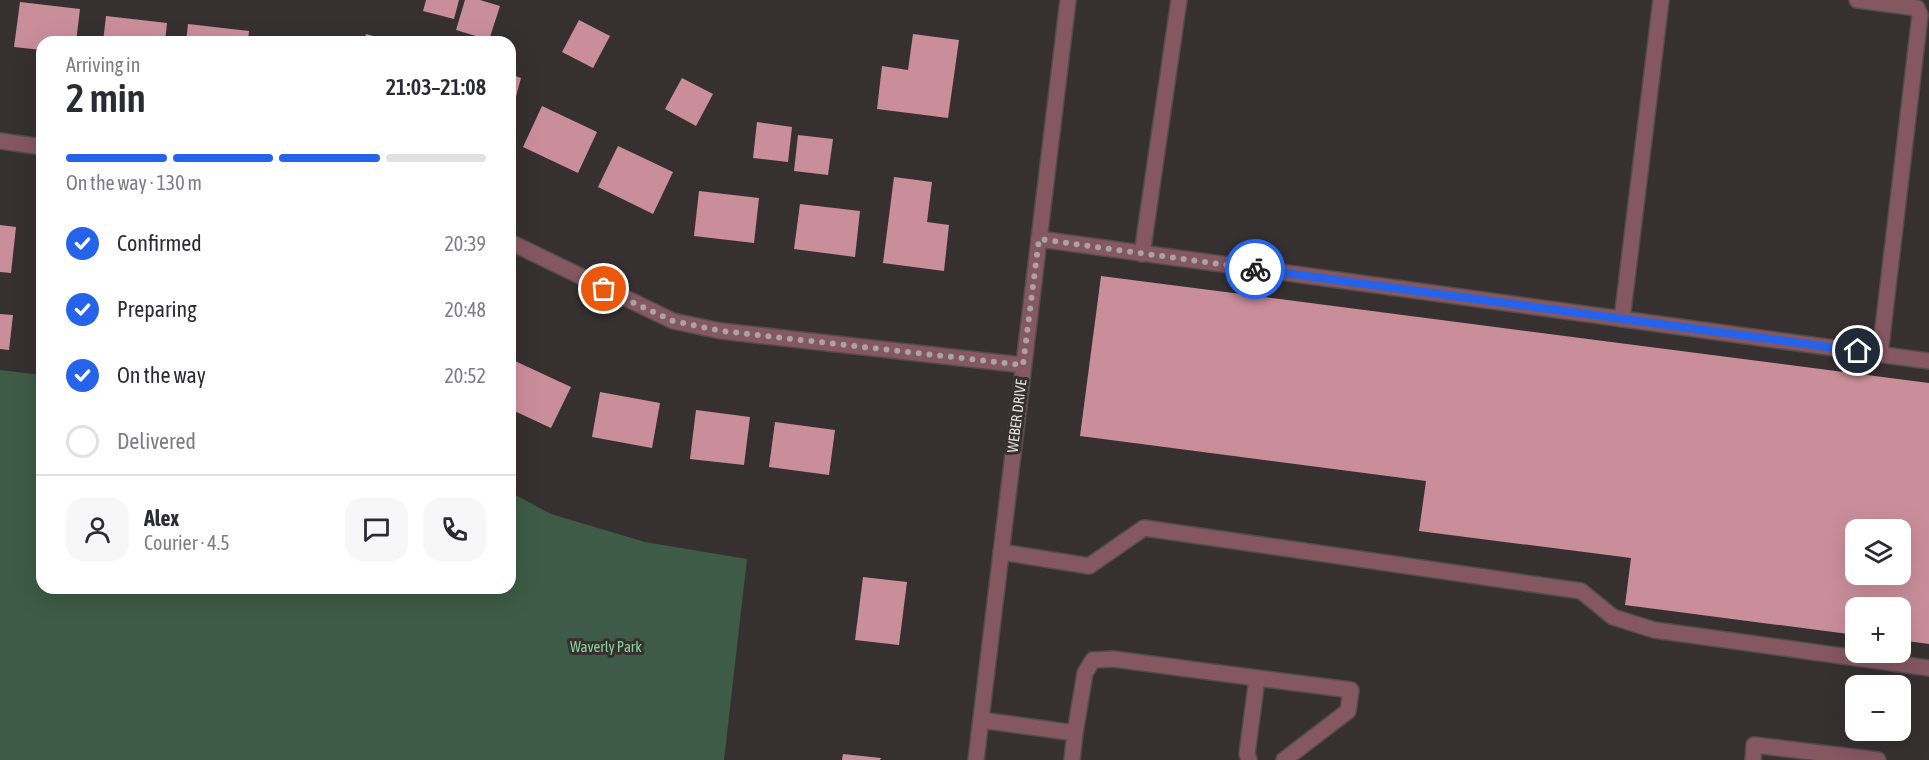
<!DOCTYPE html>
<meta charset="utf-8">
<style>
:root{--surface:#fff;--page:#f7f7f7;--text:#2b2b33;--muted:#7c7c81;--line:#e1e1e2;--accent:#2563eb}
body{margin:0;font-family:"Asap Condensed",sans-serif;background:var(--page);color:var(--text);height:100vh;display:flex;flex-direction:column;font-size:22px;white-space:nowrap}
*{box-sizing:border-box;margin:0}
p{font-size:20px;color:var(--muted)}
.icon{flex:none;width:33px;height:33px;fill:none;stroke:currentColor;stroke-width:2;stroke-linecap:round;stroke-linejoin:round}
.map{position:relative;flex:1;overflow:hidden}
.drawer{position:absolute;left:36px;top:36px;width:480px;height:558px;display:flex;flex-direction:column;background:var(--surface);border-radius:18px;box-shadow:0 6px 24px #0002}
.drawer>*{flex:none}
.fabs{position:absolute;left:1845px;top:519px;display:grid;gap:12px}
.fabs a{display:grid;place-items:center;width:66px;height:66px;border-radius:12px;background:var(--surface);box-shadow:0 6px 24px #0002;font-size:30px}
.pin{position:absolute;display:grid;place-items:center;width:51px;height:51px;color:#fff;margin:-26px;border:3px solid #fff;border-radius:50%;box-shadow:0 2px 6px #0007}
.courier{position:absolute;display:grid;place-items:center;width:60px;height:60px;margin:-30px;border:4px solid #2563eb;border-radius:50%;background:#fff;color:#222;box-shadow:0 2px 8px #0007}
.summary em{font-style:normal;font-weight:600}
.summary div{display:flex;flex-direction:column-reverse}
.summary{display:flex;align-items:center;justify-content:space-between;height:102px;padding:0 30px}
h1{font-size:39px;font-weight:600;line-height:45px}
.bar{display:grid;grid-template-columns:repeat(4,1fr);gap:9px 6px;align-content:center;height:72px;padding:0 30px}
.bar i{height:8px;border-radius:4px;background:var(--line)}
.bar .selected{background:var(--accent)}
.bar p{grid-column:span 4}
.line{display:flex;align-items:center;gap:15px;padding:0 30px;border-top:2px solid var(--line)}
.line div{flex:1}
.round{display:grid;place-items:center;flex:none;width:63px;height:63px;border-radius:18px;background:var(--page)}
ol{padding:0 30px;list-style:none}
li{display:flex;align-items:center;gap:18px;height:66px}
li p{margin-inline-start:auto}
li .icon{padding:6px;border-radius:50%;background:var(--accent);color:#fff;stroke-width:4}
li:last-child{color:var(--muted)}
li i{width:33px;height:33px;border:3px solid var(--line);border-radius:50%}
.map>svg:first-child{display:block}
</style>
<div class="map">
<svg width="1929" height="760" viewBox="0 0 1929 760">
<rect width="100%" height="100%" fill="#363031"/>
<path fill="#3d5b46" d="M0 370 42 375V588H510V492L551 514 645 542 747 559 724 760H0Z"/>
<g fill="#ca8e9b" fill-rule="evenodd">
<path d="M426 0H459L454 19 423 11Z"/>
<path d="M465 0H480L500 6 489 40 456 30Z"/>
<path d="M20 2 80 9 76 42H42V50L14 47Z"/>
<path d="M106 16 167 23 165 42H103Z"/>
<path d="M579 20 610 36 593 68 562 52Z"/>
<path d="M188 24 249 31 248 42H186Z"/>
<path d="M366 34 391 41V42H364Z"/>
<path d="M913 34 959 40 948 118 877 109 882 66 908 70Z"/>
<path d="M510 74 521 78 511 115H510Z"/>
<path d="M682 78 713 94 696 126 665 109Z"/>
<path d="M542 106 597 132 578 173 523 147Z"/>
<path d="M757 122 792 127 788 162 753 158Z"/>
<path d="M798 135 833 139 828 175 794 171Z"/>
<path d="M618 146 673 172 653 214 598 187Z"/>
<path d="M894 177 932 182 927 222 949 225 944 271 883 263Z"/>
<path d="M699 191 759 198 754 243 694 236Z"/>
<path d="M800 204 860 211 855 257 794 249Z"/>
<path d="M0 225 16 227 11 273 0 272Z"/>
<path d="M41 237H42V276L36 275Z"/>
<path d="M1101 276 1929 383V644L1900 640V608H1856V635L1625 605 1631 558 1419 531 1426 481 1080 436ZM1856 530H1900V574H1856Z"/>
<path d="M0 314 13 315 9 350 0 349Z"/>
<path d="M515 361 571 387 551 428 510 409V372Z"/>
<path d="M600 392 660 403 652 448 592 437Z"/>
<path d="M696 410 750 417 744 465 690 459Z"/>
<path d="M775 422 835 430 829 475 769 467Z"/>
<path d="M863 577 907 582 899 645 855 640Z"/>
<path d="M843 754 881 758 880 760H842Z"/>
</g>
<g fill="none" stroke-linecap="round" stroke-linejoin="round">
<g stroke="#524c4d" stroke-width="18">
<g id="minor">
<path d="M1857 0 1917 8 1920 15 1880 354"/>
<path d="M0 141 42 147"/>
<path d="M1039 239 1929 361"/>
<path d="M510 242 673 321 721 331 1023 365"/>
<path d="M1142 254 1179 0"/>
<path d="M1622 319 1661 0"/>
<path d="M1001 552 1089 566 1144 528 1581 591 1613 617 1654 630 1929 668"/>
<path d="M981 720 1075 733 1072 760"/>
<path d="M1075 733 1085 673 1093 660 1113 659 1257 678"/>
<path d="M976 760 1068 0"/>
<path d="M1249 760 1247 754 1257 678 1351 690 1348 711 1284 760"/>
<path d="M1753 760 1754 745 1878 760"/>
</g>
</g>
<use href="#minor" stroke="#845761" stroke-width="15"/>
</g>
<g fill="none" stroke-linecap="round" stroke-linejoin="round">
<path stroke="#a8a3a4" stroke-width="6" stroke-dasharray="0 10.8" d="M604 289 673 321 722 331 1023 365 1039 239 1255 269"/>
<path stroke="#2563eb" stroke-width="8" d="M1255 269 1858 351"/>
</g>
<g text-anchor="middle" stroke-width="6" stroke-linejoin="round" paint-order="stroke">
<g font-size="15" fill="#e5e1e2" stroke="#363031">
<text transform="translate(1017 416) rotate(-83)" y="5">WEBER DRIVE</text>
</g>
<g font-size="15" fill="#89d39e" stroke="#363031">
<text x="606" y="652">Waverly Park</text>
</g>
</g>
</svg>
<div class="fabs">
<a><svg class="icon" aria-label="layers" viewBox="0 0 24 24"><path d="M12 4l9 5-9 5-9-5zM3 14l9 5 9-5"/></svg></a>
<a>+</a>
<a>−</a>
</div>
<div class="pin" style="left:604px;top:289px;background:#ea580c"><svg class="icon" aria-label="bag" viewBox="0 0 24 24"><path d="M5 8h14l-1 12H6zM9 8a3 3 0 0 1 6 0"/></svg></div>
<div class="pin" style="left:1858px;top:351px;background:#1f2937"><svg class="icon" aria-label="home" viewBox="0 0 24 24"><path d="M3 11l9-7 9 7M6 9v11h12V9"/></svg></div>
<div class="courier" style="left:1255px;top:269px"><svg class="icon" aria-label="bike" viewBox="0 0 24 24"><circle cx="6" cy="16" r="4"/><circle cx="18" cy="16" r="4"/><path d="M6 16l4-8h5l3 8M10 8l3 8H6M13 5h3"/></svg></div>
<section class="drawer">
<div class="summary"><div><h1>2 min</h1><p>Arriving in</p></div><em>21:03–21:08</em></div>
<div class="bar"><i class="selected"></i><i class="selected"></i><i class="selected"></i><i></i><p>On the way · 130 m</p></div>
<ol>
<li><svg class="icon" aria-label="check" viewBox="0 0 24 24"><path d="M5 12l5 5 9-10"/></svg>Confirmed<p>20:39</p></li>
<li><svg class="icon" aria-label="check" viewBox="0 0 24 24"><path d="M5 12l5 5 9-10"/></svg>Preparing<p>20:48</p></li>
<li><svg class="icon" aria-label="check" viewBox="0 0 24 24"><path d="M5 12l5 5 9-10"/></svg>On the way<p>20:52</p></li>
<li><i></i>Delivered</li>
</ol>
<div class="line" style="height:108px"><a class="round"><svg class="icon" aria-label="person" viewBox="0 0 24 24"><circle cx="12" cy="8" r="4"/><path d="M4 21q1-7 8-7t8 7"/></svg></a><div><b>Alex</b><p>Courier · 4.5</p></div><a class="round"><svg class="icon" aria-label="chat" viewBox="0 0 24 24"><path d="M4 5h16v11H9l-5 4z"/></svg></a><a class="round"><svg class="icon" aria-label="phone" viewBox="0 0 24 24"><path d="M5 4h4l2 5-3 2q2 4 5 5l2-3 5 2v4C11 20 4 13 5 4z"/></svg></a></div>
</section>
</div>
